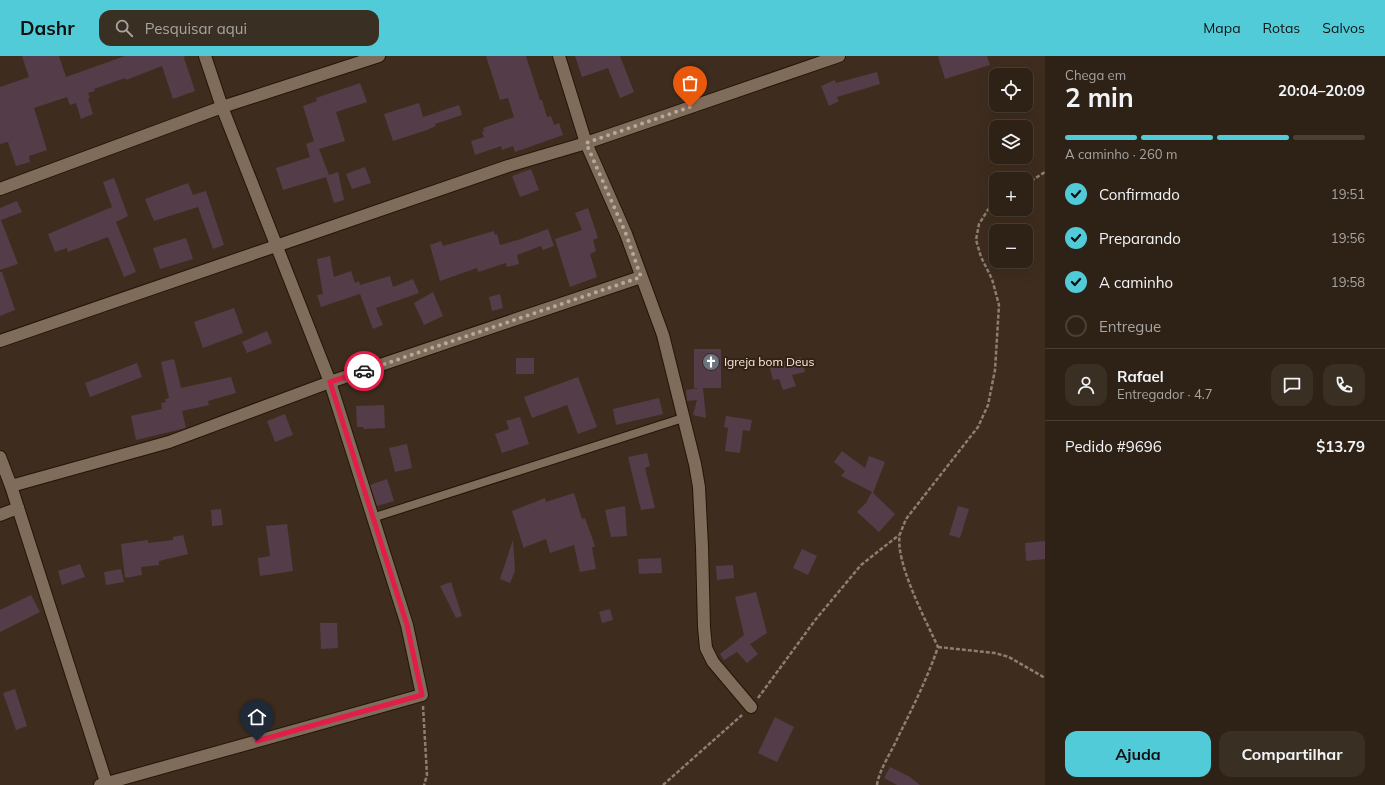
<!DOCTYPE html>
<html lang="pt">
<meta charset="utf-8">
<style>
:root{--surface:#2e2216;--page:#3a2f23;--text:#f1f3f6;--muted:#a7a4a1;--line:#493f35;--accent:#52cbd8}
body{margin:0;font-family:Mulish,sans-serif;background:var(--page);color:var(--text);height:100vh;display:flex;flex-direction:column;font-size:15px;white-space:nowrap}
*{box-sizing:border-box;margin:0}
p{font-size:13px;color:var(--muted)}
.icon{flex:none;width:22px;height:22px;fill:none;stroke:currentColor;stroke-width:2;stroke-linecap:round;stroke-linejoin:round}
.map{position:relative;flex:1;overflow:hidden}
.drawer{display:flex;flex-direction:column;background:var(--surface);width:340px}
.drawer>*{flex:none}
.buttons{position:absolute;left:989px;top:12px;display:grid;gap:8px}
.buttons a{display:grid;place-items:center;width:44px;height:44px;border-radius:8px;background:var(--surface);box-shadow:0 4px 16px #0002,0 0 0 1px var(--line);font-size:20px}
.pin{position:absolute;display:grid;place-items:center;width:34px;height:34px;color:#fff;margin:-41px -17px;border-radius:50% 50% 50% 0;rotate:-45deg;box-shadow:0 0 4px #0007}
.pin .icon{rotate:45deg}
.courier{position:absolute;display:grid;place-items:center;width:40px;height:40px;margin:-20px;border:3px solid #e11d48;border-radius:50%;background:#fff;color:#222;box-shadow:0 1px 5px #0007}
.overview em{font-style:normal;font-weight:700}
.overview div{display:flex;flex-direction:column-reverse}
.overview{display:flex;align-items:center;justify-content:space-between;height:68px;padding:0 20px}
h1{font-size:26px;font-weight:700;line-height:30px}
.bar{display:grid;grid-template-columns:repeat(4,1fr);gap:6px 4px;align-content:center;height:48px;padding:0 20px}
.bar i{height:5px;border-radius:3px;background:var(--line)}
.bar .current{background:var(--accent)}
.bar p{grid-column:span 4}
.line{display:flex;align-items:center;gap:10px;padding:0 20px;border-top:1px solid var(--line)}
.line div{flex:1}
.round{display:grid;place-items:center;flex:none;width:42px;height:42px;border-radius:12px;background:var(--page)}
ol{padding:0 20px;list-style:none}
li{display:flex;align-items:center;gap:12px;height:44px}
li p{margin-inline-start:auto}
li .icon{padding:4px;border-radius:50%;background:var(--accent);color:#111;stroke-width:4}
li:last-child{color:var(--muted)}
li i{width:22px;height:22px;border:2px solid var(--line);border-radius:50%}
.action{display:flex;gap:8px;margin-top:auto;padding:8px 20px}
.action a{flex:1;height:46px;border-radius:12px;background:var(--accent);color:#111;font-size:16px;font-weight:700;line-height:46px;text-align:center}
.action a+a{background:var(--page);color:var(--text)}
header{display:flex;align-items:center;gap:24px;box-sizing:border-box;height:56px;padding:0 20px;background:var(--accent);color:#111}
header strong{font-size:19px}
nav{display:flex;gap:22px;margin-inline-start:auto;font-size:14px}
.search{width:280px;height:36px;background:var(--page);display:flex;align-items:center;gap:10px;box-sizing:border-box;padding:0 14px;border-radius:12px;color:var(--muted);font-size:15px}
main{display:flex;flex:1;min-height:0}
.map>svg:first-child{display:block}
</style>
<header>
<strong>Dashr</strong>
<div class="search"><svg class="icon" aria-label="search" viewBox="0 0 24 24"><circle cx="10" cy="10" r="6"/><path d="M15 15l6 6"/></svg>Pesquisar aqui</div>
<nav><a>Mapa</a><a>Rotas</a><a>Salvos</a></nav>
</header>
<main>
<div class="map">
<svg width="1045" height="729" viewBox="0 0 1045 729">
<rect width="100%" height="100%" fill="#3e2d1e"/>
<g fill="#543d48">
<path d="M22 0H59L66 21 125 0H185L184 2 195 35 173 43 162 10 126 24 125 22 94 33 95 35 88 37 90 42H88L93 58 81 63 76 47 70 49 67 41 34 52 47 94 29 100 30 106 16 110 8 86 0 88V31L29 21Z"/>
<path d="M486 0H526L540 44H542L547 61 551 60 554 69 559 67 563 79 515 96 513 90 502 94 501 90 475 99 471 85 484 81 482 76 484 75 483 72 514 61 508 42 500 44Z"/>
<path d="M575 0H620L634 36 620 42 608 12 582 21Z"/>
<path d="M938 0H987L990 9 945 23Z"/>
<path d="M877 16 880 28 837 41 839 45 829 50 821 30 835 24 836 27Z"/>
<path d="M360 27 367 46 336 56 345 85 319 93 329 119 338 116 344 144 334 147 326 121 283 134 276 112 310 101 306 88 314 85 303 50 317 45 316 42Z"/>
<path d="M419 47 423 61 459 49 462 59 435 68 436 70 427 74 393 85 384 58Z"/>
<path d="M365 111 371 127 352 133 346 118Z"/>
<path d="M531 113 539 134 520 141 512 120Z"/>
<path d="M114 122 128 160 116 166 136 216 124 221 108 181 68 196 67 192 55 196 48 178 112 151 103 126Z"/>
<path d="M188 127 193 139 206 135 224 189 213 193 198 151 154 165 145 143Z"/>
<path d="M17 145 22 156 1 164 18 208 0 214V152Z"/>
<path d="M588 152 598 182 593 184 596 195 590 198 597 221 570 231 555 183 582 174 575 157Z"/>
<path d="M548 173 554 190 543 194 541 190 517 199 519 208 507 211 506 207 478 216 477 212 440 225 430 189 441 185 443 190 494 175 495 179 497 178 500 189 521 183Z"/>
<path d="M186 182 193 203 160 213 153 192Z"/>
<path d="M330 200 334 221 351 215 355 227 359 225 360 229 390 220 393 231 413 223 419 237 376 252 383 269 373 273 360 238 321 251 317 239 323 238 317 203Z"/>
<path d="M0 216H2L15 254 0 260Z"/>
<path d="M433 236 443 260 424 269 414 247Z"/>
<path d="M500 238 503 252 492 255 489 241Z"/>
<path d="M234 252 243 277 203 292 194 266Z"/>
<path d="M267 275 272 287 247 297 242 286Z"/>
<path d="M694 293H721V332H703L706 362 693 359 697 344 687 345 686 334 700 332H694Z"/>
<path d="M801 301 805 316 792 319 796 330 783 334 779 323 773 324 769 309Z"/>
<rect x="516" y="302" width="18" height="16"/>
<path d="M174 303 181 332 231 321 236 337 208 345 209 349 182 355 186 372 136 384 131 360 162 353 161 347 166 346 165 343 169 342 161 306Z"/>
<path d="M137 307 142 321 90 341 85 327Z"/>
<path d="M578 321 597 371 578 378 567 349 532 362 524 341Z"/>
<path d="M659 342 663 358 616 369 613 353Z"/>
<path d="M384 349 385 372 363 373 364 371H357L356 350Z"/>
<path d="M285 358 293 379 275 386 267 365Z"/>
<path d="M726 360 752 364 750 375 743 374 740 397 725 395 728 372 724 371Z"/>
<path d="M520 361 529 388 502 397 495 378 509 373 506 365Z"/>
<path d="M407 388 412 412 395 416 389 392Z"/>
<path d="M842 395 865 412 869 400 885 406 873 437 872 436 895 458 879 476 857 456 866 447 872 436 841 420 845 415 834 406Z"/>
<path d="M647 397 650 410 645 412 655 452 641 454 628 401Z"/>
<path d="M387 423 394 445 377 450 370 429Z"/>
<path d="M574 437 582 463 585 462 595 490 592 492 596 513 580 516 574 489 550 497 546 483 525 491 524 493 512 455 545 442 546 446Z"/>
<path d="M625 450 627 480 611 481 605 454Z"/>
<path d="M958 450 969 453 960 482 949 479Z"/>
<path d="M221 453 223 469 212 470 211 454Z"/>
<path d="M287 468 293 515 260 520 258 502 270 500 266 470Z"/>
<path d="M183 479 188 498 159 505V509L141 511 142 519 125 522 121 488 148 484V487L173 484V481Z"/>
<path d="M513 484 515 515 510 527 500 523Z"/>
<path d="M1045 485V503L1026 505 1025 487Z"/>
<path d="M802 493 817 500 808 519 793 512Z"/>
<path d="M661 502 662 517 639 518 638 503Z"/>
<path d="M80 508 85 521 62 529 58 515Z"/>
<path d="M733 509 734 522 717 524 716 510Z"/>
<path d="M121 513 124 526 106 529 104 516Z"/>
<path d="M451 526 462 560 456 562 440 530Z"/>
<path d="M756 536 767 577 750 588 758 598 747 607 737 596 724 604 720 598 744 579 735 541Z"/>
<path d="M31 539 40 556 0 576V554Z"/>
<path d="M610 553 613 564 602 567 599 556Z"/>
<path d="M320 567H337L338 592 321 593Z"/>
<path d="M15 633 27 670 16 674 3 637Z"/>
<path d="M775 661 794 671 777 706 758 697Z"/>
<path d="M890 711 910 721 920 729H897L884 722Z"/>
</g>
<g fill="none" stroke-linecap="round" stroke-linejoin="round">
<g stroke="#241507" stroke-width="10">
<path id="lane" d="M372 462 683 362"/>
</g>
<g stroke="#241507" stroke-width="14">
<g id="street">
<path d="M559 0 586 87 626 178 663 279 695 408 699 431 702 491 704 571 706 592 713 606 751 651"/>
<path d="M0 133 222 51 379 0"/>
<path d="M0 285 508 110 586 87 839 0"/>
<path d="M0 401 11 430 106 726"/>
<path d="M11 430 169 386 330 326 641 221"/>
<path d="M0 459 18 452"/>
<path d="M100 729 422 639 407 569 330 326 222 51 205 0"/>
</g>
</g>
<g stroke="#8d7e72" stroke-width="2.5" stroke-dasharray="4 2" stroke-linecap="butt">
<path d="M1026 128 1045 116"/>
<path d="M938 591 995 597 1009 601 1045 622"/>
<path d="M758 642 816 563 861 509 899 479"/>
<path d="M423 650 427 719 424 729"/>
<path d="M663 729 742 659"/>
<path d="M877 729C879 714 892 695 898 681 913 651 927 623 938 591 926 565 894 504 900 478 902 473 904 468 906 463L978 371 988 349 995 314 999 249 992 223 981 201 976 184 979 168 989 152 996 147"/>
</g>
<use href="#lane" stroke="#806c5b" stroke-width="8"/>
<use href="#street" stroke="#806c5b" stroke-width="12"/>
</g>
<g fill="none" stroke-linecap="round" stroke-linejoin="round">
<path stroke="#b6a89d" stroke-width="4" stroke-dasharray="0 7.2" d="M364 315 641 221 626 178 586 87 690 51"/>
<path stroke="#e11d48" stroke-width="5" d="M257 685 422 639 407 569 330 326 364 315"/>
</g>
<defs>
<g id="church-disc" transform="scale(0.9)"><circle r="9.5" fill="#6b7280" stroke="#342314"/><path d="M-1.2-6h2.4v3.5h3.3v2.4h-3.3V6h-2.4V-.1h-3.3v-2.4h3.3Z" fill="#fff"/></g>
</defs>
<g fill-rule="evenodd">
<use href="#church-disc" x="711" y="306"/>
</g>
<g text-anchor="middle" stroke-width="4" stroke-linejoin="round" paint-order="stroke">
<g font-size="12" fill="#f7ebe2" stroke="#342314" text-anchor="start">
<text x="724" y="310">Igreja bom Deus</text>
</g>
</g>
</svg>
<div class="buttons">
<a><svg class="icon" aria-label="locate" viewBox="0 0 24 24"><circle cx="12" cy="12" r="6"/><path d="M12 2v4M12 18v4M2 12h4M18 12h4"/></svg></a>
<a><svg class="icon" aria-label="layers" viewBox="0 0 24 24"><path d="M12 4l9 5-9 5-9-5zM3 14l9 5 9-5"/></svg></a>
<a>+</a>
<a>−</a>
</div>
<div class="pin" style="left:690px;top:51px;background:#ea580c"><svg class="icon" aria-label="bag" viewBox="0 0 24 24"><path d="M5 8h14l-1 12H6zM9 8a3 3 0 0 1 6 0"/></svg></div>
<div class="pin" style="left:257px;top:685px;background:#1f2937"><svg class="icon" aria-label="home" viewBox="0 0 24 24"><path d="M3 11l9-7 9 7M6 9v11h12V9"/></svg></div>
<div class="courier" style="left:364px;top:315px"><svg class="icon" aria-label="car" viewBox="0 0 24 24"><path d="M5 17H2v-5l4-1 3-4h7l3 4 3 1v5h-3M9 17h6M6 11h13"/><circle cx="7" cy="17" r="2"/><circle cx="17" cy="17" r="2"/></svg></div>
</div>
<section class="drawer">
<div class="overview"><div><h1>2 min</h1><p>Chega em</p></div><em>20:04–20:09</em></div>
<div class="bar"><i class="current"></i><i class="current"></i><i class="current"></i><i></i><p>A caminho · 260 m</p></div>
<ol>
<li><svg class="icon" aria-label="check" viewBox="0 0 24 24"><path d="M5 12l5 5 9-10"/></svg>Confirmado<p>19:51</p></li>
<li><svg class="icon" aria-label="check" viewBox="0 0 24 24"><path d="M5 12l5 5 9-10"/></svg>Preparando<p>19:56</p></li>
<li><svg class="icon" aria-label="check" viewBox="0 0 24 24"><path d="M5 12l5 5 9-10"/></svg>A caminho<p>19:58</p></li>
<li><i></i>Entregue</li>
</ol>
<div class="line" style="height:72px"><a class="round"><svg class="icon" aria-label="person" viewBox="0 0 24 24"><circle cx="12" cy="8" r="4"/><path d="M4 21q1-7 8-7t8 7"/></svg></a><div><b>Rafael</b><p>Entregador · 4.7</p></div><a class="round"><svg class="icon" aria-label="chat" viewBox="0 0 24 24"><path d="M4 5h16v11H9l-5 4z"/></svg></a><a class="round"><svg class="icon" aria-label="phone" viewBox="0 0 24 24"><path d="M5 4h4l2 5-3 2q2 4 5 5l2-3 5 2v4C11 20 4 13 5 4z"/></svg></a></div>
<div class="line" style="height:52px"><div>Pedido #9696</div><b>$13.79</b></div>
<div class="action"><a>Ajuda</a><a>Compartilhar</a></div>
</section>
</main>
